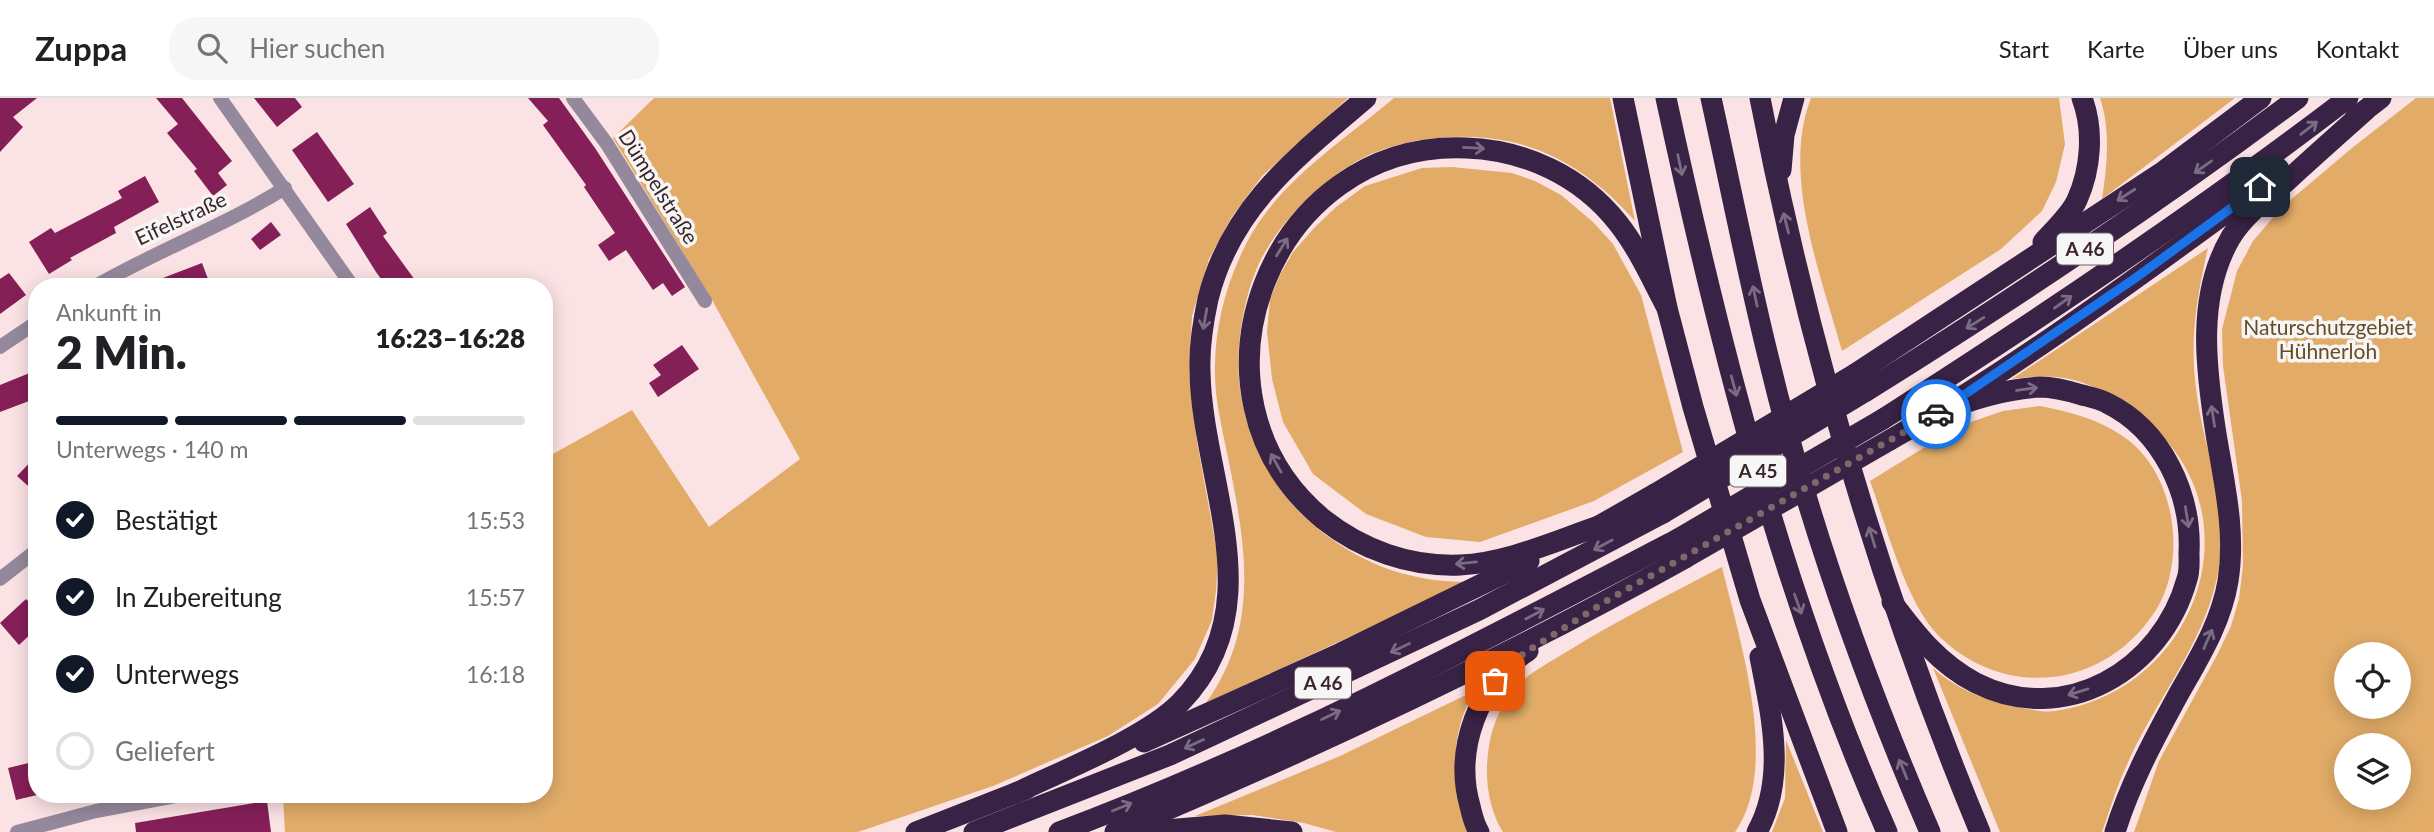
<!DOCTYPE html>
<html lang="de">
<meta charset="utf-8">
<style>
:root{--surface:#fff;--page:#f6f6f6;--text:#202124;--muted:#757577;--line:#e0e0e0;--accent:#111827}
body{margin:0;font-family:Lato,sans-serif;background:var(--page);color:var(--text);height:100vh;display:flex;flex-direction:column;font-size:26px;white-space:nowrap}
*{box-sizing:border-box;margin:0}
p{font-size:23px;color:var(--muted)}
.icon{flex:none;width:38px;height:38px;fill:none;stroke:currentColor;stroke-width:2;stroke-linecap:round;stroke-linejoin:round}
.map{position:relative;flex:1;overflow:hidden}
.panel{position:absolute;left:28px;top:180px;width:525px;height:525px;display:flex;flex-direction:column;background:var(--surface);border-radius:28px;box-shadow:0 4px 18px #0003}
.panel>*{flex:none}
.buttons{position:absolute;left:2334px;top:544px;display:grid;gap:14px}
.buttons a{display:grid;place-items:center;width:77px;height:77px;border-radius:50%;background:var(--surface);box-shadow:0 4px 18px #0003;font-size:35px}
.pin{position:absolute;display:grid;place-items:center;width:60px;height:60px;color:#fff;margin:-30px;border-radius:14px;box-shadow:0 4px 10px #0006}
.courier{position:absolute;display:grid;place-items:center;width:70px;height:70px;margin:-35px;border:5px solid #1a73e8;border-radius:50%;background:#fff;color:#222;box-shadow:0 2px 9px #0007}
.summary em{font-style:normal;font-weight:800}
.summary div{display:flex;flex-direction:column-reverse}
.summary{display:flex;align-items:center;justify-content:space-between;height:119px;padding:0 28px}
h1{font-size:46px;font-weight:800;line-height:52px}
.bar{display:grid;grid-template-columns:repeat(4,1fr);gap:10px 7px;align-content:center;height:84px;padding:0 28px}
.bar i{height:9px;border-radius:5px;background:var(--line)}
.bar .selected{background:var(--accent)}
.bar p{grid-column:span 4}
ol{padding:0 28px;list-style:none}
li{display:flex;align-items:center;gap:21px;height:77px}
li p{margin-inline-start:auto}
li .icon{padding:7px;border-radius:50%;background:var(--accent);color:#fff;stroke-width:4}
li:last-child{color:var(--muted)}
li i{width:38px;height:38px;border:4px solid var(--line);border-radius:50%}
header{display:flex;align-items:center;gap:42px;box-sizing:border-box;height:98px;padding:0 35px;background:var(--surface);border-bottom:2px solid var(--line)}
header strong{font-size:33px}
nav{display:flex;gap:38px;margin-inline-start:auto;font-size:24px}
.search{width:490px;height:63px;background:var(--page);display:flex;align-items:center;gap:18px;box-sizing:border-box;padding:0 24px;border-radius:28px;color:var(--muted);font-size:26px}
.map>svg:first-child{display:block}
</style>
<header>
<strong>Zuppa</strong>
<div class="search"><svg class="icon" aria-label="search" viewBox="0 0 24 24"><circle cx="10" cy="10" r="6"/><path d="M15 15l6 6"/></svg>Hier suchen</div>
<nav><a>Start</a><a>Karte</a><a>Über uns</a><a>Kontakt</a></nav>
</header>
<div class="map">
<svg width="2434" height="734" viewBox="0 0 2434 734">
<rect width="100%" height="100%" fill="#fbe2e5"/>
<g fill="#e2ac68" fill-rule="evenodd">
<path d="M654 0H1348L1262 78 1231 120 1209 161 1192 218 1189 273 1197 344 1218 459 1216 493 1212 522 1195 561 1158 606 1108 638 993 688 858 734H285L283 697 544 696V361L632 312 709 429 800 361 712 202 613 40Z"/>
<path d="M1394 0H1610L1635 123C1603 86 1561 55 1512 44 1468 34 1413 38 1371 56 1326 76 1272 129 1255 175 1247 195 1243 216 1240 237 1235 279 1241 317 1260 355 1273 381 1287 404 1309 423 1355 464 1406 484 1468 484L1206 605C1262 527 1245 443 1227 355 1222 330 1215 302 1215 276 1214 230 1226 185 1247 144 1280 82 1342 44 1394 0Z"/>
<path d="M1811 0H2059L2065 46 2056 84 2042 113 2001 151 1842 253C1821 177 1781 77 1811 0Z"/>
<path d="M2100 0H2235L2102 101C2107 69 2111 32 2100 0Z"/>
<path d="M2416 0H2434V734H2134L2159 663 2217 557 2231 528 2239 501 2243 468 2242 403 2223 268 2222 231 2237 173 2253 143 2281 110 2352 50ZM2347 556H2399V609H2347ZM2347 648H2399V700H2347Z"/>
<path d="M1452 69 1512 75 1535 83 1561 97 1593 124 1613 146 1641 197 1683 354 1594 403 1480 444 1426 439 1366 416 1313 376 1283 324 1272 281 1267 234 1270 201 1281 175 1293 154 1315 129 1336 109 1365 88 1422 70Z"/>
<path d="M2208 150C2196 202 2189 244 2197 298 2204 348 2224 399 2221 450 2216 534 2158 595 2126 669 2116 690 2110 712 2102 734H2000L1933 570C1955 590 1983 602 2013 608 2026 610 2042 615 2055 613 2202 592 2263 404 2135 315 2091 283 2068 273 2012 281Z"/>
<path d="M2040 308C2070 314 2099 321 2124 339 2175 374 2188 460 2156 512 2107 589 2009 603 1942 541 1906 508 1887 429 1870 383L1959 328 2003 313Z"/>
<path d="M1722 469C1739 540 1781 669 1735 734H1503C1491 716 1486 689 1487 668 1488 643 1494 619 1509 598 1523 577 1547 566 1568 553 1618 522 1670 496 1722 469Z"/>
<path d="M1472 594C1447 652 1454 676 1470 734H1336L1304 725 1252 717 1195 718 1340 658Z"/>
<path d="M1786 642 1823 734H1772L1785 700Z"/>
</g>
<g fill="#851f58">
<path d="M0 0H37L13 19 23 29 0 54Z"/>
<path d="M156 0H182L232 63 218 75 227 87 213 98 194 73 197 71 167 35 178 26Z"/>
<path d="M254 0H295L302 9 277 29Z"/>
<path d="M528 0H559L595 50 685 189 672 198 663 185 653 192 626 152 609 163 598 147 615 135 584 89 586 87 543 27 548 23Z"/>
<path d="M317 34 354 86 328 104 292 52Z"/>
<path d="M145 78 159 104 114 129 116 135 70 160 72 162 49 176 29 144 51 130 55 135 122 100 118 93Z"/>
<path d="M370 109 387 135 383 138 420 189H387L376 174 346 126Z"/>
<path d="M271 124 281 137 260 152 251 141Z"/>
<path d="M202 165 211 189H142V188Z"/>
<path d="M9 175 26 197 0 216V181Z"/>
<path d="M682 247 699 271 658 299 649 285 661 277 653 267Z"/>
<path d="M37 272V300L0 314V287Z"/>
<path d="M37 357V396L17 378Z"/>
<path d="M26 501 37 512V530L19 547 0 525Z"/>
<path d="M37 663V697L16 702 8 670Z"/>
<path d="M267 703 271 734H136L135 725Z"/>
</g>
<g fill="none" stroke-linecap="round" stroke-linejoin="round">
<g stroke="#94899c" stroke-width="14">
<path d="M220 0 353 189"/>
<path d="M573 0 607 46 705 203"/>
<path d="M94 189C156 153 224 128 285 90"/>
<path d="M0 249 37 224"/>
<path d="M0 481 37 452"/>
<path d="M17 734 96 713 186 696"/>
</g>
<g stroke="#382245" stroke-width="21">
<path d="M1623 0 1667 210 1693 309 1750 502 1837 734"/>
<path d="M1666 0C1720 250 1783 499 1887 734"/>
<path d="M1711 0C1730 86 1747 173 1768 258 1807 421 1864 581 1930 734"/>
<path d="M1760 0C1809 251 1882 498 1980 734"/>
<path d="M2355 20 2381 0"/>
<path d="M1781 72 1784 37 1794 0"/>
<path d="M2043 144C2054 132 2071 116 2077 102 2091 71 2094 32 2082 0"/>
<path d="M1855 276 2164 73 2261 0"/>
<path d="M1866 293C2014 201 2159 104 2298 0"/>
<path d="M1883 321C2041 220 2198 115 2348 0"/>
<path d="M1890 342C2021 267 2143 175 2264 87"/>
<path d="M1602 427C1557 442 1508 465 1460 467 1410 469 1362 452 1323 421 1172 296 1270 42 1466 50 1525 52 1581 78 1618 125 1638 150 1652 182 1667 210"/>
<path d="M1590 433 1655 396"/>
<path d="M1892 504C1916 536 1939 566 1976 585 2065 630 2162 572 2187 481 2190 473 2189 463 2189 455 2192 396 2162 332 2107 305 2100 301 2090 299 2082 297 2069 293 2053 289 2040 289 2004 291 1971 302 1938 314"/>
<path d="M1144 644 1341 555 1529 463"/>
<path d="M1014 696C1061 673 1144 641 1180 605 1274 509 1202 384 1200 274 1199 250 1203 224 1208 201 1231 108 1298 58 1366 0"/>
<path d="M916 734 1026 691"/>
<path d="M974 734 1170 657 1479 512 1663 415"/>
<path d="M1059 734C1273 654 1476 547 1678 441"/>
<path d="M1115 734C1310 652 1500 563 1685 460"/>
<path d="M1142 734 1225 727 1292 734"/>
<path d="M1479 734C1474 726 1472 717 1470 708 1454 652 1478 585 1528 553"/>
<path d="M1757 734C1787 680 1771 616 1760 559"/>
<path d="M2115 734C2130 686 2153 643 2177 599 2197 563 2221 526 2228 483 2236 434 2224 384 2216 336 2206 272 2196 198 2231 139 2245 117 2267 100 2287 83 2313 59 2339 36 2366 12"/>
</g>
<g stroke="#382245" stroke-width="21">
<path d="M1655 396 1855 276"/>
<path d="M1663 415 1866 293"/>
<path d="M1678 441 1883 321"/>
<path d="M1685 460 1890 342"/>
</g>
</g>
<defs><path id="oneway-shaft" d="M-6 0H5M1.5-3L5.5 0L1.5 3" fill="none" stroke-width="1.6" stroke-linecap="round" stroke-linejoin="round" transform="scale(1.75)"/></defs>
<g stroke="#7a6c83">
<use href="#oneway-shaft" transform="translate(2309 30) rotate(-38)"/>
<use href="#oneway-shaft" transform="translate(1474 50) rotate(3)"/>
<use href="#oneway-shaft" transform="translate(1680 67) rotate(78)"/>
<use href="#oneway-shaft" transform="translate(2203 69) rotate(145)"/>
<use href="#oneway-shaft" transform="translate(2126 97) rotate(147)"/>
<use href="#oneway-shaft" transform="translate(1786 125) rotate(-104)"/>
<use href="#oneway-shaft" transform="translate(1282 149) rotate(-58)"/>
<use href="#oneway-shaft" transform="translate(1755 198) rotate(-102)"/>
<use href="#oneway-shaft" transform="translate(2063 204) rotate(-35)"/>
<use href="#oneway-shaft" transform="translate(1205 221) rotate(100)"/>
<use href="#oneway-shaft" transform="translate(1975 225) rotate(148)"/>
<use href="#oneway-shaft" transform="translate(1734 288) rotate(75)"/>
<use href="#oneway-shaft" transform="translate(2027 291) rotate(-8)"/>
<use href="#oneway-shaft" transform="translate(2213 318) rotate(-99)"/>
<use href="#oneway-shaft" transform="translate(1276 365) rotate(-119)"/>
<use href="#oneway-shaft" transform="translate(2187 419) rotate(81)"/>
<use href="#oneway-shaft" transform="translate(1872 439) rotate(-107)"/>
<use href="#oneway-shaft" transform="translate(1603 447) rotate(152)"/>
<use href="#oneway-shaft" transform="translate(1466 465) rotate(174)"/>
<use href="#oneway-shaft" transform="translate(1798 506) rotate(70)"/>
<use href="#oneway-shaft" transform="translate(1535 516) rotate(-28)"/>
<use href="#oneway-shaft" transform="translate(2208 541) rotate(-66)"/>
<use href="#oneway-shaft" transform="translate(1400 550) rotate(155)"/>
<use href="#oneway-shaft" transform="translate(2078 594) rotate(163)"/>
<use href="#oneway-shaft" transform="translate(1331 617) rotate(-26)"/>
<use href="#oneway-shaft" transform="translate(1194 646) rotate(155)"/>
<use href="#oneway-shaft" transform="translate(1903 671) rotate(-112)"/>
<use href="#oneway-shaft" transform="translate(1122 709) rotate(-22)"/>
</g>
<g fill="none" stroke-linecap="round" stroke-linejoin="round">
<path stroke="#7f676a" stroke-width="7" stroke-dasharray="0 12.6" d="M1495 583 1523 556 1608 502 1936 316"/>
<path stroke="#1a73e8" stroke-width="9" d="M1936 316 2134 181 2260 89"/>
</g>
<g text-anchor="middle" stroke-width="7" stroke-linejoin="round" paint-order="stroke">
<g fill="#f6f6f6" stroke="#746466" stroke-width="2">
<rect x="2057" y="135.5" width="56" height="31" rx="5"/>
<rect x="1730" y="357.5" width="56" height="31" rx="5"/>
<rect x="1295" y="569.5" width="56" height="31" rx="5"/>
</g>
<g font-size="19" font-weight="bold" fill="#3c2528">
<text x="2085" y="158">A 46</text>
<text x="1758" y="380">A 45</text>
<text x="1323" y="592">A 46</text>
</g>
<g font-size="21" fill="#3c2528" stroke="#f6f6f6">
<text transform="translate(658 89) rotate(58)" y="7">Dümpelstraße</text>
<text transform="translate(181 121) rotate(-25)" y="7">Eifelstraße</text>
</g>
<g font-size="21" fill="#6a4b22" stroke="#f6f6f6">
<text x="2328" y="237">Naturschutzgebiet<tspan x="2328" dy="24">Hühnerloh</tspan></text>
</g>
</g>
</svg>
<div class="buttons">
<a><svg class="icon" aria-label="locate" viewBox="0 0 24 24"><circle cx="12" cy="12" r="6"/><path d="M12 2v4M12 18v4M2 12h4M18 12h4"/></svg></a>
<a><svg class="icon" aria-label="layers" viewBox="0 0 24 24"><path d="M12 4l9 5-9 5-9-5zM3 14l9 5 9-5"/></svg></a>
</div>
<div class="pin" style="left:1495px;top:583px;background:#ea580c"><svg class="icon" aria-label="bag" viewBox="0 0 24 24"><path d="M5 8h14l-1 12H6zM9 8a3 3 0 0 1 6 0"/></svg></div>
<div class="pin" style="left:2260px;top:89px;background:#1f2937"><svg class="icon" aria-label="home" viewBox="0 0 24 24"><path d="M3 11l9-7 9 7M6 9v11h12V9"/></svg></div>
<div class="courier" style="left:1936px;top:316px"><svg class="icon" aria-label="car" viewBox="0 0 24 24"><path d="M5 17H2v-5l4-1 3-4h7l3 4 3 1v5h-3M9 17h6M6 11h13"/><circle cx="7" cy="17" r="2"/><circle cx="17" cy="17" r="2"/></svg></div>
<section class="panel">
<div class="summary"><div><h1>2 Min.</h1><p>Ankunft in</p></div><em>16:23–16:28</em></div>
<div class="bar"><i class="selected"></i><i class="selected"></i><i class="selected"></i><i></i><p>Unterwegs · 140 m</p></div>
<ol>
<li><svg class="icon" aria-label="check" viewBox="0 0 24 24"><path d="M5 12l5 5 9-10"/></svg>Bestätigt<p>15:53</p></li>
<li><svg class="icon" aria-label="check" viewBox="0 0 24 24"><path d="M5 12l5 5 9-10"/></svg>In Zubereitung<p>15:57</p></li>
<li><svg class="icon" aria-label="check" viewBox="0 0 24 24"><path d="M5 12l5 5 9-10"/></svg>Unterwegs<p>16:18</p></li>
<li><i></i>Geliefert</li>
</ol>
</section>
</div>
